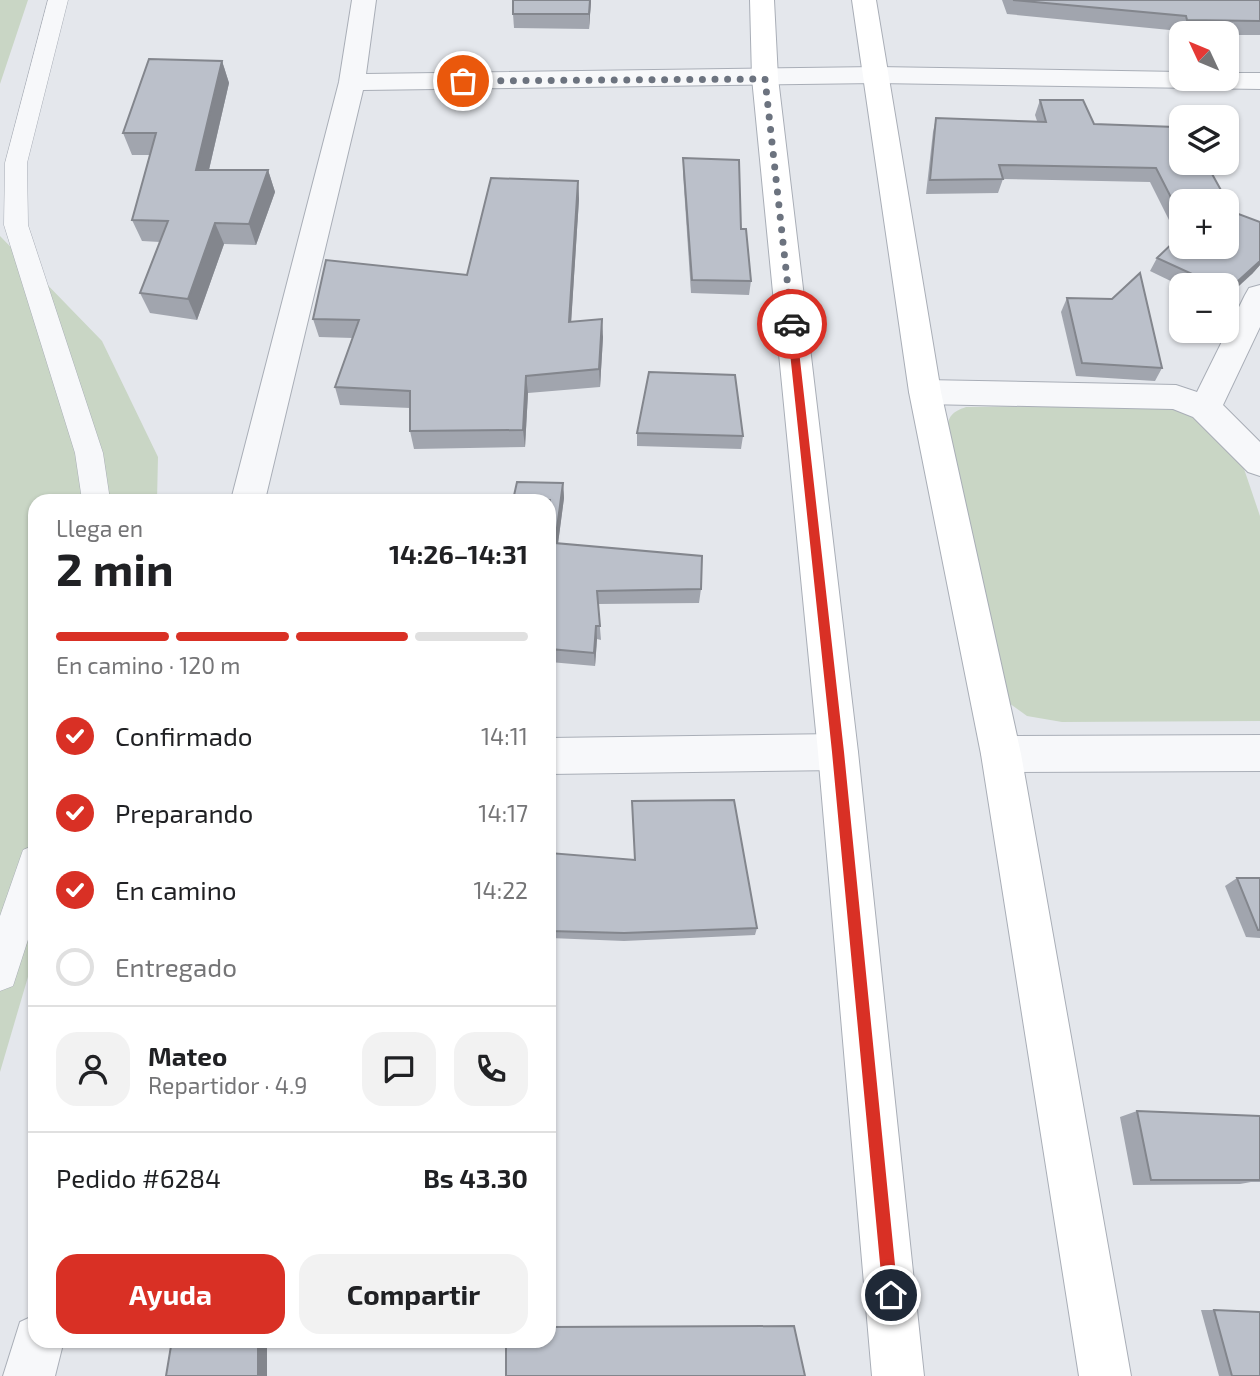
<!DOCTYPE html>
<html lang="es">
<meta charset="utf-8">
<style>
:root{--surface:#fff;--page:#f2f2f2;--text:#202124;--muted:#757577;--line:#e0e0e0;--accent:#d93025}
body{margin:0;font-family:"Exo 2",sans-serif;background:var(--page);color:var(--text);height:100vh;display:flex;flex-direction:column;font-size:26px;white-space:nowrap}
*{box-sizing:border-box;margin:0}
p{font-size:23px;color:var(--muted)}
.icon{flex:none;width:38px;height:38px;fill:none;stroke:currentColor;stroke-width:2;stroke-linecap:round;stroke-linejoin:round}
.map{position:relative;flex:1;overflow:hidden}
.sheet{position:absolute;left:28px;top:494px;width:528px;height:854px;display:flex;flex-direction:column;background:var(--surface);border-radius:21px;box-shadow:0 2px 5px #0004}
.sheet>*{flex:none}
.needle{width:46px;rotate:314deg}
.tools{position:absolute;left:1169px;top:21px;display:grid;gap:14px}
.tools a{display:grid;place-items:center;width:70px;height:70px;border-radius:14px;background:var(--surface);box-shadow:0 2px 5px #0004;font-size:35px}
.pin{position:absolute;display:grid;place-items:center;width:60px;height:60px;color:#fff;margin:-30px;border:4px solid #fff;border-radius:50%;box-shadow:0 2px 7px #0007}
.courier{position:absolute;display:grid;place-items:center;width:70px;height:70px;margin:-35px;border:5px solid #d93025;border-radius:50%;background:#fff;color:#222;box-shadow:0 2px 9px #0007}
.headline em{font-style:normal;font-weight:700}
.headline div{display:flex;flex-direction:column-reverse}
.headline{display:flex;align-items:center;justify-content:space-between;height:119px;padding:0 28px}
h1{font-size:46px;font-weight:700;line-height:52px}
.bar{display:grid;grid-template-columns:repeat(4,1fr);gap:10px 7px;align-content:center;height:84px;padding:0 28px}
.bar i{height:9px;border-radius:5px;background:var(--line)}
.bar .current{background:var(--accent)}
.bar p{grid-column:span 4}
.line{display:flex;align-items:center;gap:18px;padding:0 28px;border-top:2px solid var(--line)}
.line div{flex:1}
.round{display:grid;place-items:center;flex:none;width:74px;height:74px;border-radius:21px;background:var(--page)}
ol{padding:0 28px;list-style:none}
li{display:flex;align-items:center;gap:21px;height:77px}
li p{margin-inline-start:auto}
li .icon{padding:7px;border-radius:50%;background:var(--accent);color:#fff;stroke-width:4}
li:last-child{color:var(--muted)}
li i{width:38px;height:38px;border:4px solid var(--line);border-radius:50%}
.button{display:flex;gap:14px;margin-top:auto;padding:14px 28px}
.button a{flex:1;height:80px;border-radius:21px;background:var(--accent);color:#fff;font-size:28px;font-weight:700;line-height:80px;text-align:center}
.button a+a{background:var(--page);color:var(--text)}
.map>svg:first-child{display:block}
</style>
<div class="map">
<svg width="1260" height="1376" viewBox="0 0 1260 1376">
<rect width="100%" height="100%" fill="#e4e7ec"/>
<g fill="#c9d6c5">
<path d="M0 0H28L0 84Z"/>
<path d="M0 236 102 341 158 457 157 500H35V953L0 1072Z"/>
<path d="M1148 404 1179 411 1202 422 1240 457 1260 516V721L1062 722 1027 716 1009 703 947 430C948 416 952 412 966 407Z"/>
</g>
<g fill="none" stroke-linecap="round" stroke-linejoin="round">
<g stroke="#a9aeb7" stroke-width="1">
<g id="lane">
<path d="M48 0H68L27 163 28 225 103 453 110 500H82L75 453 4 225 5 163Z"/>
<path d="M35 845V918L13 986 0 991V916L23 850Z"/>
</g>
</g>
<g stroke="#a9aeb7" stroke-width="2">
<g id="street">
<path d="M352 0H376L366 74 877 67 1181 72V79H1227V73H1260V89L877 83 363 90 265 500H231L339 82Z"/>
<path d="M1260 285V327L1223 405 1260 442V476L1248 472 1193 417 1173 409 925 404 914 400 909 392 914 384 925 380 1176 385 1197 392 1245 295 1249 288Z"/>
<path d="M838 734 852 739 858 752 852 765 838 770 550 774V738Z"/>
<path d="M1260 735V771L1001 772 987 767 981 754 987 741 1001 736Z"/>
<path d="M35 1315V1340H64L55 1376H3L20 1322Z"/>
</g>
</g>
<g stroke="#a9aeb7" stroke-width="2">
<g id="secondary">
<path d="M750 0H774L778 78 858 752 924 1376H872L818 752 752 78Z"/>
<path d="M852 0H876L941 392 1021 754 1131 1376H1079L981 754 909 392Z"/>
</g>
</g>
<use href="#lane" fill="#f7f8fa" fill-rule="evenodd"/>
<use href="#street" fill="#f7f8fa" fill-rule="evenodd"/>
<use href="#secondary" fill="#fff" fill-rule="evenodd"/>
</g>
<g fill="#a1a5ae" fill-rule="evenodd">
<path d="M591 0 589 29 514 28 513 14Z"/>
<path d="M1002 0H1260V35H1227V33H1181V34L1180 31 1007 14Z"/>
<path d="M222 61 229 83 209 170H268L275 192 256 245 224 244 197 320 150 313 140 293 160 242 142 241 132 220 150 155H132L123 133Z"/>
<path d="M1040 100 1094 124 1175 132 1233 212 1260 222V265L1252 274 1227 285H1181V286L1150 271 1157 258 1178 238 1150 182 1003 179 998 193 926 194 933 132 936 118 1037 121 1035 115ZM1181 201 1227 247H1181Z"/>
<path d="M683 158 741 229 751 281 749 295 691 293 683 173Z"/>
<path d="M578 181 579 199 571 322 603 337 600 387 528 393 525 447 414 449 410 431V408L340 405 335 387 353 338 319 337 313 319 467 275Z"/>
<path d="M1067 298 1162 368 1155 381 1076 376 1061 312Z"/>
<path d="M637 433 743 436 741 449 637 446Z"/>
<path d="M563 483 564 498 558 544 701 589 699 603 598 604 601 640 597 639 595 666 550 662V500Z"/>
<path d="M632 801 757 928 755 935 624 941 550 938V853L635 860Z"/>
<path d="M1237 878H1260V938L1246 937 1225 886Z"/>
<path d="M1137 1111 1260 1116V1182H1251L1240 1184 1133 1185 1120 1117Z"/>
<path d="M1201 1310H1214L1260 1376H1219Z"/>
</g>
<g fill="#83868d">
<path d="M590 0H591L589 29V14Z"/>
<path d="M222 61 229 83 204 191 196 170Z"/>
<path d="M268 170 275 192 256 245 249 224Z"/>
<path d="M578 181 579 199 570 340 569 322Z"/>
<path d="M215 223 224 244 197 320 188 299Z"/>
<path d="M1260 261V265L1252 274 1227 297V291Z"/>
<path d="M602 319 603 337 600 387 599 369Z"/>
<path d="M526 376 528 393 525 447 523 430Z"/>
<path d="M563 483 564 498 556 558 555 543Z"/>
<path d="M596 626 597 639 595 666 594 653Z"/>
<rect x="258" y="1340" width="9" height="36"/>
</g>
<g fill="#bbc0ca" stroke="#83868d" stroke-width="2">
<path d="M513 0H590L589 14H513Z"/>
<path d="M1013 0H1260V21L1187 20 1186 16Z"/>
<path d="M149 59 222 61 196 170H268L249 224 215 223 188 299 140 293 168 221 132 220 156 133H123Z"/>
<path d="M1040 100H1083L1094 124 1175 127V132H1181V163H1206L1233 212 1260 222V261L1227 291V285H1216L1157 258 1181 235V247H1227V201H1181V217L1156 168 999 165 1003 179 930 180 936 118 1046 122Z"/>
<path d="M683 158 739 160 741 229H746L751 281 692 280Z"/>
<path d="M491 178 578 181 569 322 602 319 599 369 526 376 523 430 410 431V391L335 387 359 320 313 319 326 260 467 275Z"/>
<path d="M1140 273 1162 368 1082 363 1067 298 1112 299Z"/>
<path d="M649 372 735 375 743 436 637 433Z"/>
<path d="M517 482 563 483 555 543 702 556 701 589 597 591 600 626H596L594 653 550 649V500H513Z"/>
<path d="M734 800 757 928 624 933 550 931V853L635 860 632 801Z"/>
<path d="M1237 878H1260V930H1258Z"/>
<path d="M1137 1111 1260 1116V1180H1151Z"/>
<path d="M1214 1310 1260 1312V1376H1232Z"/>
<path d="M794 1326 805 1376H506V1340H550V1327Z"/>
<path d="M172 1340H258V1376H166Z"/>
</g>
<path fill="#d93025" d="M792 321 796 324 844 752 898 1295 896 1300 891 1302 885 1300 883 1295 832 752 787 324Z"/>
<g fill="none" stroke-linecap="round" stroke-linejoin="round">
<path stroke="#6c737f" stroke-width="7" stroke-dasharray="0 12.6" d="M463 81 765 79 792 324"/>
</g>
</svg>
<div class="tools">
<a><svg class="needle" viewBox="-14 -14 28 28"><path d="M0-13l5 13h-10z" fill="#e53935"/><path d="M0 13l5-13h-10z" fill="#757577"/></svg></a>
<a><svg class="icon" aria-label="layers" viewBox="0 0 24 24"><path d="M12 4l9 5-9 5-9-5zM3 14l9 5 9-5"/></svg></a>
<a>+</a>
<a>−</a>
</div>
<div class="pin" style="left:463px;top:81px;background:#ea580c"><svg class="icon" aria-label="bag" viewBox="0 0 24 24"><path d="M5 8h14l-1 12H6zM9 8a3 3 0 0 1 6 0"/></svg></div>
<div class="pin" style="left:891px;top:1295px;background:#1f2937"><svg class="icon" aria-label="home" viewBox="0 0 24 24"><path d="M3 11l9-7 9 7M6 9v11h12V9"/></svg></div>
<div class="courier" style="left:792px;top:324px"><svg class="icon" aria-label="car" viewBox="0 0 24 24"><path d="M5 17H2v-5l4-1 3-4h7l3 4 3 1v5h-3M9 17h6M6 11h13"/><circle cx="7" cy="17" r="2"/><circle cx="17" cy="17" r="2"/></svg></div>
<section class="sheet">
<div class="headline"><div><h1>2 min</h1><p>Llega en</p></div><em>14:26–14:31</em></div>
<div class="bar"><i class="current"></i><i class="current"></i><i class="current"></i><i></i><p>En camino · 120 m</p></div>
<ol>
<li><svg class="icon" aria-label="check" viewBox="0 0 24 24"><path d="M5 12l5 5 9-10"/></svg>Confirmado<p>14:11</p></li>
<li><svg class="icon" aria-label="check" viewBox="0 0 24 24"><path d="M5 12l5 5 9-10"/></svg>Preparando<p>14:17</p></li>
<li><svg class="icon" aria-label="check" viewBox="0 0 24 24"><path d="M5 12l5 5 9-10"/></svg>En camino<p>14:22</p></li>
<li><i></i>Entregado</li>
</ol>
<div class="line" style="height:126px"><a class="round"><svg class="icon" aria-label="person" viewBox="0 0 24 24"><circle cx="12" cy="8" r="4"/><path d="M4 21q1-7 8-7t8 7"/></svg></a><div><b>Mateo</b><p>Repartidor · 4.9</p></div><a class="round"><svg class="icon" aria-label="chat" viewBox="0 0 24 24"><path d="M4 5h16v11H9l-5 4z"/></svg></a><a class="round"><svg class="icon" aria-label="phone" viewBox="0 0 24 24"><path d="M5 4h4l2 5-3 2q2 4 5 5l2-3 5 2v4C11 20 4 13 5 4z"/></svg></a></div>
<div class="line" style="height:91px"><div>Pedido #6284</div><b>Bs 43.30</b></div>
<div class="button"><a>Ayuda</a><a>Compartir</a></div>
</section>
</div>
